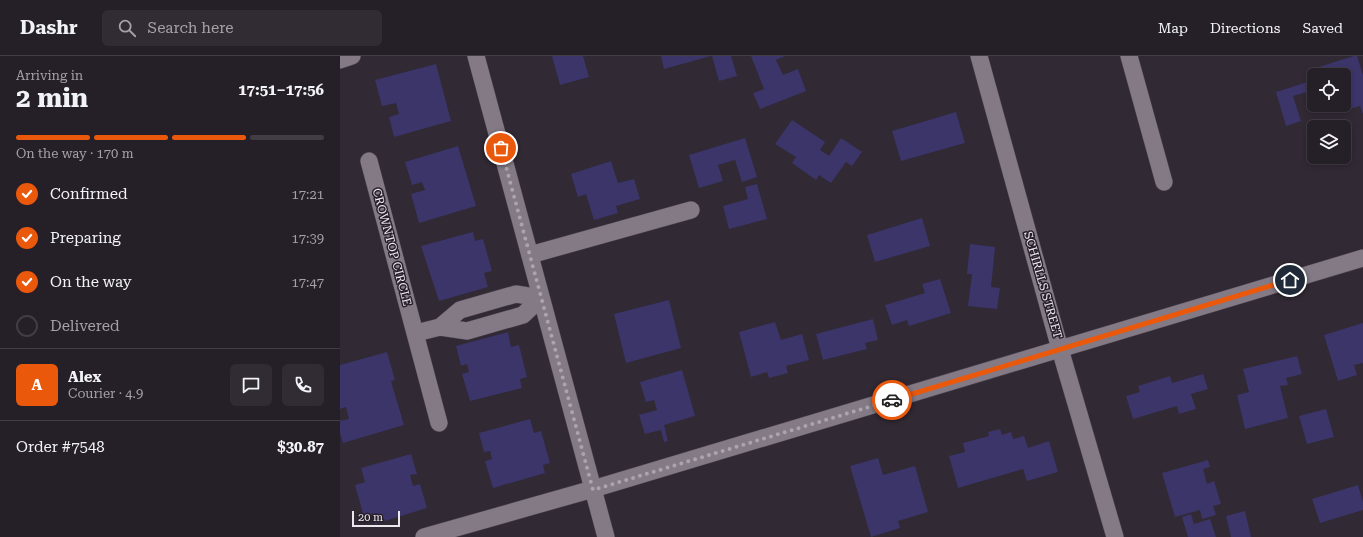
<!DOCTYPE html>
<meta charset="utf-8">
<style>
:root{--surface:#251f27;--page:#312c33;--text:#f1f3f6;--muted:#a3a2a7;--line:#423d44;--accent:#ea580c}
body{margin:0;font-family:"Roboto Serif",serif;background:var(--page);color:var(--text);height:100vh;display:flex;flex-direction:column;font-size:15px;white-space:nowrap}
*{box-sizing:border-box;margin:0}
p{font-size:13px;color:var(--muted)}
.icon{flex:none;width:22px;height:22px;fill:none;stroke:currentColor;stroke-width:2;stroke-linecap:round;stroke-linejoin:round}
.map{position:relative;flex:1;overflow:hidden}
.details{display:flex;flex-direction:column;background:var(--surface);width:340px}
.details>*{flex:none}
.buttons{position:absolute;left:967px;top:12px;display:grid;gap:8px}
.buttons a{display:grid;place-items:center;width:44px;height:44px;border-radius:6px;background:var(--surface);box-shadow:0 2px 6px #0003,0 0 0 1px var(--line);font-size:20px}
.scale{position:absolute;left:12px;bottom:10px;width:48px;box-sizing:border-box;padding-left:4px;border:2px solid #ece7ee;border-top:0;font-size:11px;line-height:14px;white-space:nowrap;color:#ece7ee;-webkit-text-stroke:3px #271f2a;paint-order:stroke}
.pin{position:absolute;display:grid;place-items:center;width:34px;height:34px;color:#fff;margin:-17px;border:2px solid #fff;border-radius:50%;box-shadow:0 1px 4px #0007}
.courier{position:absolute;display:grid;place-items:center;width:40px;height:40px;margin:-20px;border:3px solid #ea580c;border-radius:50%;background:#fff;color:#222;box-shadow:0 1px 5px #0007}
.head em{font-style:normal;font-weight:700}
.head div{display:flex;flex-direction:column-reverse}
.head{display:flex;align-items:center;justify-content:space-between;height:68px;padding:0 16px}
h1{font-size:26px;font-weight:700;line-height:30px}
.bar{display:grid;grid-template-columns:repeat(4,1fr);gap:6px 4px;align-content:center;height:48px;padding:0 16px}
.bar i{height:5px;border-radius:3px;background:var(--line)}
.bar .on{background:var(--accent)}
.bar p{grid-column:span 4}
.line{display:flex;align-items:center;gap:10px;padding:0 16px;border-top:1px solid var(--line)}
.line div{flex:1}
.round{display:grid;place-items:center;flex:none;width:42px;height:42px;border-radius:6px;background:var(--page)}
ol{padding:0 16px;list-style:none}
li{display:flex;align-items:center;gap:12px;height:44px}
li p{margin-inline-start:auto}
li .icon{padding:4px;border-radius:50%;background:var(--accent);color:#fff;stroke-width:4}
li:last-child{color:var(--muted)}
li i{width:22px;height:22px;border:2px solid var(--line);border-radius:50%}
header{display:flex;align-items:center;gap:24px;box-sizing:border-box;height:56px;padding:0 20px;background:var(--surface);border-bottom:1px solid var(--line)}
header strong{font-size:19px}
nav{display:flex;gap:22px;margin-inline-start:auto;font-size:14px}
.search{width:280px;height:36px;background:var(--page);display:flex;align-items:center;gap:10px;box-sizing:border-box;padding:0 14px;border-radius:6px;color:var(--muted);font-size:15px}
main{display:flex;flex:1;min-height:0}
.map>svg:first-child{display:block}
</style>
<header>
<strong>Dashr</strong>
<div class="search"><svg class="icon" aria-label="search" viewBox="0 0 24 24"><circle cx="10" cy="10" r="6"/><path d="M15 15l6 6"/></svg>Search here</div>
<nav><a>Map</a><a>Directions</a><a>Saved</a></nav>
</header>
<main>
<section class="details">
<div class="head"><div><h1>2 min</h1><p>Arriving in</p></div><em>17:51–17:56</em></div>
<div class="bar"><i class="on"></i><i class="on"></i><i class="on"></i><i></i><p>On the way · 170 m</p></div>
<ol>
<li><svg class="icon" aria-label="check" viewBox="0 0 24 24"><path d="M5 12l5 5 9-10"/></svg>Confirmed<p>17:21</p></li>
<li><svg class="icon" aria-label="check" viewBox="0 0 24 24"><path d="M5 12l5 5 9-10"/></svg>Preparing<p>17:39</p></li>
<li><svg class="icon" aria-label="check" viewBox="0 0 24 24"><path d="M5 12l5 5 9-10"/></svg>On the way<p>17:47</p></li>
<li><i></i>Delivered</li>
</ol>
<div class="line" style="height:72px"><b class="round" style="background:var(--accent);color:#fff">A</b><div><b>Alex</b><p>Courier · 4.9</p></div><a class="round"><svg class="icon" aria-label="chat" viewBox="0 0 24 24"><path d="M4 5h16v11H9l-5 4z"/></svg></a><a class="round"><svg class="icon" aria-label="phone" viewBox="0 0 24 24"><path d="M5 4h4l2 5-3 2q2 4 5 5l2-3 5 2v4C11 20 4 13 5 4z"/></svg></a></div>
<div class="line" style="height:52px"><div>Order #7548</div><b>$30.87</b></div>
</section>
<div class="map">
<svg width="1023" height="481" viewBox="0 0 1023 481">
<rect width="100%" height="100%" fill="#312934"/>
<g fill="#3b356a">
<path d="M212 0H243L249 21 220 29Z"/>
<path d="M321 0H371L324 13Z"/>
<path d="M372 0H391L397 20 379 25Z"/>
<path d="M411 0H445L436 4 443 19 458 13 466 35 420 53 413 37 424 33Z"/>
<path d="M1014 0H1017L1023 19V58L1020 50 999 56 997 49H1004V19H974L972 13Z"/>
<path d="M96 8 111 65 54 81 49 61 59 58 56 47 42 50 35 24Z"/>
<path d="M974 24V34L953 40 961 65 946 70 936 36Z"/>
<path d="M616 56 625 87 561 105 552 75Z"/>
<path d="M452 64 485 86 480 94 489 100 501 82 522 96 512 110 506 106 491 127 479 119 476 124 452 107 456 101 435 88Z"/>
<path d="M405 82 417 121 402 126 395 104 378 109 383 125 359 132 349 99Z"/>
<path d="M118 90 136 150 79 167 71 138 85 134 82 126 72 129 65 106Z"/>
<path d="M271 105 278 127 294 123 300 143 276 150 278 157 254 164 246 138 238 141 231 118Z"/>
<path d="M417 128 427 163 389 173 383 150 408 143 405 131Z"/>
<path d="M582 162 590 190 535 206 527 179Z"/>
<path d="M133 176 135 185 143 183 152 215 144 217 148 231 99 245 81 190Z"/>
<path d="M630 188 655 191 651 231 660 232 657 253 628 250 632 218H627Z"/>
<path d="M600 223 611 257 569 270 567 264 552 269 545 249 585 237 582 228Z"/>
<path d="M329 244 341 292 286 307 274 258Z"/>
<path d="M533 263 538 284 525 287 527 293 483 304 476 278Z"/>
<path d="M435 266 441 284 462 278 469 304 446 310 448 317 429 322 427 316 411 321 399 276Z"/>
<path d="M1023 267V307L1014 309 1017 319 998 325 984 279Z"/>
<path d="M168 276 171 291 179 289 187 321 180 323 182 332 130 345 122 318 129 316 127 308 121 310 116 290Z"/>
<path d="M47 296 55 324 51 325 64 369 3 387 0 377V365L9 363 6 351 0 353V309Z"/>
<path d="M957 300 962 318 946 322 948 329 940 330 948 362 905 373 897 339 909 336 903 313Z"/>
<path d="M342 314 355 360 324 369 328 385 324 386 321 374 305 378 299 359 317 354 314 344 306 346 300 326Z"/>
<path d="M863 318 868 333 851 338 856 353 839 358 837 350 793 363 786 340 800 336 798 330 830 320 832 327Z"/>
<path d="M986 353 994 381 967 388 959 360Z"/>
<path d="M190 363 194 377 201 375 210 407 203 409 205 417 153 432 145 405 152 403 150 395 144 396 139 377Z"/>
<path d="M660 373 662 379 671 376 673 383 684 380 688 392 709 385 718 416 687 425 683 413 618 432 609 400 625 396 623 387 649 380 648 376Z"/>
<path d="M71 398 77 418 70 419 73 430 80 428 87 452 35 468 32 459 24 461 15 429 25 426 21 412Z"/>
<path d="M538 402 543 419 575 410 588 456 558 465 560 472 531 481 510 410Z"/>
<path d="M868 404 870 411 863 413 867 428 874 425 881 448 873 450 876 459 862 463 860 454 835 461 822 417Z"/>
<path d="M1018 429 1023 446V454L980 467 972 443Z"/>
<path d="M905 455 911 481H891L886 460Z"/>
<path d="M851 458 854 468 870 463 876 481H848L842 461Z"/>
</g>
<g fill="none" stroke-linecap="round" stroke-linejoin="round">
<g stroke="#4c454e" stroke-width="18">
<g id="minor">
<path d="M136 0 266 481"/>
<path d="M639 0 720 293 775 481"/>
<path d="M789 0 824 126"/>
<path d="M0 4 12 0"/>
<path d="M29 105 99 367"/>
<path d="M190 199 351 154"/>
<path d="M100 271 127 275 183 259 201 242"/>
<path d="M76 277 100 271 120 254 176 238 201 242"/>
<path d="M84 481 253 433 1023 202"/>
</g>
</g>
<use href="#minor" stroke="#837a86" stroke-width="17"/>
</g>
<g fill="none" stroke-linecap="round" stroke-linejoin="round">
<path stroke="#aba4ad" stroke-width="4" stroke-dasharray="0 7.2" d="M161 92 253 434 552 344"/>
<path stroke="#ea580c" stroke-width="5" d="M552 344 950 224"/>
</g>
<g text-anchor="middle" stroke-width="3" stroke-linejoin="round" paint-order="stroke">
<g font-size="12" fill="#ece7ee" stroke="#271f2a">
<text transform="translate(52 191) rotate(75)" y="4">CROWNTOP CIRCLE</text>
<text transform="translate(703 229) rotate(74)" y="4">SCHIRLLS STREET</text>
</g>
</g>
</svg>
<div class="buttons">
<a><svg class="icon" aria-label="locate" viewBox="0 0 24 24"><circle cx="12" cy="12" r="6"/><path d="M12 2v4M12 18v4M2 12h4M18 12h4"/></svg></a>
<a><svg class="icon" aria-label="layers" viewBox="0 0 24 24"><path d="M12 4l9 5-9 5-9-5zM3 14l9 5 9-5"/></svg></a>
</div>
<div class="scale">20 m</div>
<div class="pin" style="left:161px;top:92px;background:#ea580c"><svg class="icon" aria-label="bag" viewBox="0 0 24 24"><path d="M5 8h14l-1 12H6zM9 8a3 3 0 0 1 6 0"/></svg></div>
<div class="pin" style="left:950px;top:224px;background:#1f2937"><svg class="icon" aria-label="home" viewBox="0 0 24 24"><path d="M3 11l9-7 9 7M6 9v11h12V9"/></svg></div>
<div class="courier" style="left:552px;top:344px"><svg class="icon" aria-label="car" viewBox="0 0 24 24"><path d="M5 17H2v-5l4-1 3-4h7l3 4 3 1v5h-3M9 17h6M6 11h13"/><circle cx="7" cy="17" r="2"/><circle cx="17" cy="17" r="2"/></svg></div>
</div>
</main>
